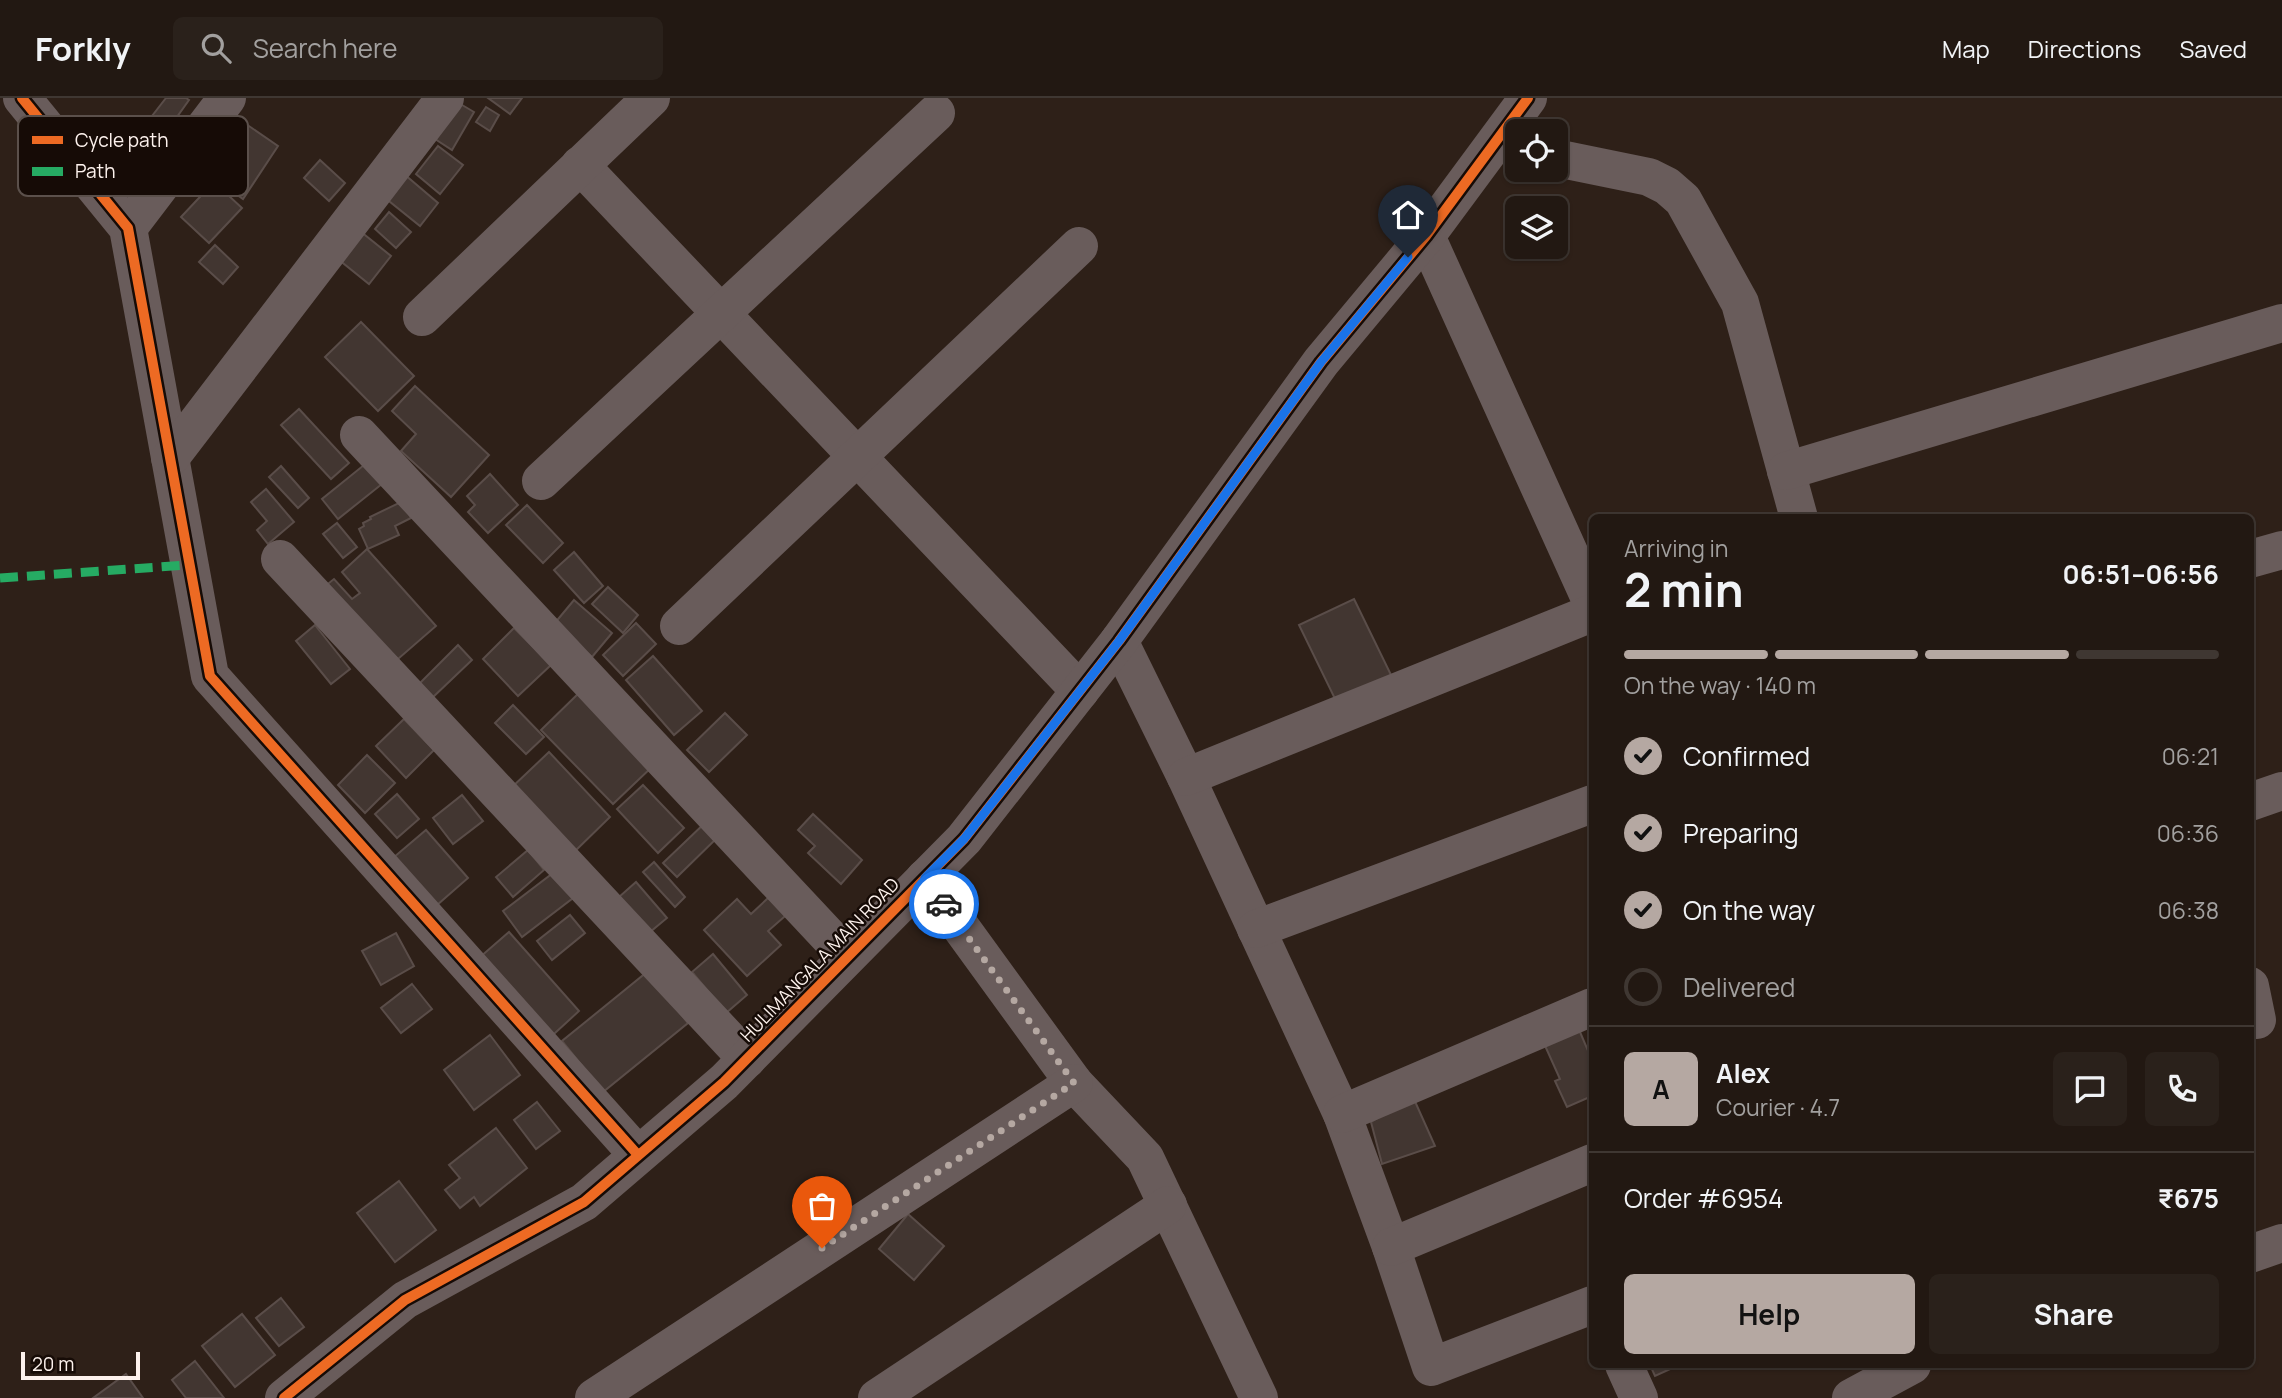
<!DOCTYPE html>
<meta charset="utf-8">
<style>
:root{--surface:#221812;--page:#2a211b;--text:#f1f3f6;--muted:#a2a09f;--line:#3f3732;--accent:#b5a8a2}
body{margin:0;font-family:Manrope,sans-serif;background:var(--page);color:var(--text);height:100vh;display:flex;flex-direction:column;font-size:26px;white-space:nowrap}
*{box-sizing:border-box;margin:0}
p{font-size:23px;color:var(--muted)}
.icon{flex:none;width:38px;height:38px;fill:none;stroke:currentColor;stroke-width:2;stroke-linecap:round;stroke-linejoin:round}
.map{position:relative;flex:1;overflow:hidden}
.side{position:absolute;left:1589px;top:416px;width:665px;height:854px;display:flex;flex-direction:column;background:var(--surface);border-radius:10px;box-shadow:0 2px 5px #0004,0 0 0 2px var(--line)}
.side>*{flex:none}
.tools{position:absolute;left:1505px;top:21px;display:grid;gap:14px}
.tools a{display:grid;place-items:center;width:63px;height:63px;border-radius:10px;background:var(--surface);box-shadow:0 2px 5px #0004,0 0 0 2px var(--line);font-size:35px}
.scale{position:absolute;left:21px;bottom:18px;width:119px;box-sizing:border-box;padding-left:7px;border:4px solid #fdf2ed;border-top:0;font-size:19px;line-height:24px;white-space:nowrap;color:#fdf2ed;-webkit-text-stroke:5px #160b06;paint-order:stroke}
.pin{position:absolute;display:grid;place-items:center;width:60px;height:60px;color:#fff;margin:-72px -30px;border-radius:50% 50% 50% 0;rotate:-45deg;box-shadow:0 0 7px #0007}
.pin .icon{rotate:45deg}
.courier{position:absolute;display:grid;place-items:center;width:70px;height:70px;margin:-35px;border:5px solid #1a73e8;border-radius:50%;background:#fff;color:#222;box-shadow:0 2px 9px #0007}
.headline em{font-style:normal;font-weight:700}
.headline div{display:flex;flex-direction:column-reverse}
.headline{display:flex;align-items:center;justify-content:space-between;height:119px;padding:0 35px}
h1{font-size:46px;font-weight:700;line-height:52px}
.bar{display:grid;grid-template-columns:repeat(4,1fr);gap:10px 7px;align-content:center;height:84px;padding:0 35px}
.bar i{height:9px;border-radius:5px;background:var(--line)}
.bar .current{background:var(--accent)}
.bar p{grid-column:span 4}
.line{display:flex;align-items:center;gap:18px;padding:0 35px;border-top:2px solid var(--line)}
.line div{flex:1}
.round{display:grid;place-items:center;flex:none;width:74px;height:74px;border-radius:10px;background:var(--page)}
ol{padding:0 35px;list-style:none}
li{display:flex;align-items:center;gap:21px;height:77px}
li p{margin-inline-start:auto}
li .icon{padding:7px;border-radius:50%;background:var(--accent);color:#111;stroke-width:4}
li:last-child{color:var(--muted)}
li i{width:38px;height:38px;border:4px solid var(--line);border-radius:50%}
.button{display:flex;gap:14px;margin-top:auto;padding:14px 35px}
.button a{flex:1;height:80px;border-radius:10px;background:var(--accent);color:#111;font-size:28px;font-weight:700;line-height:80px;text-align:center}
.button a+a{background:var(--page);color:var(--text)}
header{display:flex;align-items:center;gap:42px;box-sizing:border-box;height:98px;padding:0 35px;background:var(--surface);border-bottom:2px solid var(--line)}
header strong{font-size:33px}
nav{display:flex;gap:38px;margin-inline-start:auto;font-size:24px}
.search{width:490px;height:63px;background:var(--page);display:flex;align-items:center;gap:18px;box-sizing:border-box;padding:0 24px;border-radius:10px;color:var(--muted);font-size:26px}
.map>svg:first-child{display:block}
</style>
<header>
<strong>Forkly</strong>
<div class="search"><svg class="icon" aria-label="search" viewBox="0 0 24 24"><circle cx="10" cy="10" r="6"/><path d="M15 15l6 6"/></svg>Search here</div>
<nav><a>Map</a><a>Directions</a><a>Saved</a></nav>
</header>
<div class="map">
<svg width="2282" height="1300" viewBox="0 0 2282 1300">
<rect width="100%" height="100%" fill="#2e2018"/>
<g fill="#423631" stroke="#5a4d49" stroke-width="2">
<path d="M166 0H186L189 2 169 30 152 18Z"/>
<path d="M488 0H522L510 16Z"/>
<path d="M457 4 474 14 452 52 435 41Z"/>
<path d="M486 9 499 17 490 33 476 24Z"/>
<path d="M246 26 278 48 243 101 211 78Z"/>
<path d="M438 48 463 67 440 96 416 76Z"/>
<path d="M320 62 345 85 329 103 304 80Z"/>
<path d="M404 76 438 105 420 128 384 99Z"/>
<path d="M214 84 242 110 209 145 181 119Z"/>
<path d="M389 114 411 134 396 150 375 131Z"/>
<path d="M355 129 391 158 369 186 333 157Z"/>
<path d="M215 147 238 169 223 186 199 164Z"/>
<path d="M361 224 414 278 378 313 325 259Z"/>
<path d="M415 288 489 357 451 399 401 353 416 336 392 313Z"/>
<path d="M299 311 349 365 331 381 281 327Z"/>
<path d="M364 367 382 386 338 421 322 401Z"/>
<path d="M281 368 309 400 298 410 269 379Z"/>
<path d="M490 376 518 407 488 435 468 414 475 407 467 398Z"/>
<path d="M266 391 294 424 268 446 257 432 267 423 251 404Z"/>
<path d="M403 403 411 420 395 428 399 437 368 451 359 431 364 428 363 425 371 421 370 419Z"/>
<path d="M527 407 563 445 543 465 506 427Z"/>
<path d="M337 425 357 449 343 460 323 436Z"/>
<path d="M367 451 436 528 398 561 324 489 334 481 352 501 360 495 342 474Z"/>
<path d="M574 454 603 488 584 505 554 472Z"/>
<path d="M608 489 638 517 623 535 592 506Z"/>
<path d="M1354 501 1393 581 1338 607 1299 527Z"/>
<path d="M574 502 612 535 592 559 554 526Z"/>
<path d="M636 525 656 546 623 578 603 557Z"/>
<path d="M315 527 350 571 331 586 296 543Z"/>
<path d="M514 530 551 567 518 598 483 561Z"/>
<path d="M458 547 472 562 431 601 418 587Z"/>
<path d="M653 558 702 613 674 637 626 582Z"/>
<path d="M582 592 654 667 613 706 541 632Z"/>
<path d="M513 607 544 639 526 656 495 625Z"/>
<path d="M725 615 747 637 709 674 687 652Z"/>
<path d="M404 621 434 652 406 680 376 648Z"/>
<path d="M549 654 610 719 571 757 509 692Z"/>
<path d="M367 657 395 685 365 715 338 687Z"/>
<path d="M643 687 684 730 658 755 617 711Z"/>
<path d="M397 696 419 721 397 740 375 716Z"/>
<path d="M462 697 483 723 453 746 433 720Z"/>
<path d="M813 716 862 762 841 786 808 755 815 748 798 732Z"/>
<path d="M707 723 720 737 677 779 663 765Z"/>
<path d="M426 732 468 780 429 814 387 765Z"/>
<path d="M528 752 544 772 513 799 496 779Z"/>
<path d="M654 764 685 799 675 809 643 774Z"/>
<path d="M557 772 577 797 522 839 503 813Z"/>
<path d="M636 784 667 820 650 834 619 799Z"/>
<path d="M768 800 792 812 768 833 781 847 747 878 704 832 737 801 751 816Z"/>
<path d="M570 817 585 835 552 862 537 843Z"/>
<path d="M509 834 579 913 543 946 472 866Z"/>
<path d="M396 835 414 868 381 887 362 853Z"/>
<path d="M713 856 747 897 726 915 692 874Z"/>
<path d="M647 874 688 925 603 994 562 943Z"/>
<path d="M412 886 432 911 401 935 381 910Z"/>
<path d="M1577 927 1592 962V998L1567 1009 1555 983 1560 981 1542 941Z"/>
<path d="M490 937 520 977 474 1012 444 972Z"/>
<path d="M1413 999 1435 1048 1382 1066 1371 1024Z"/>
<path d="M537 1004 560 1033 536 1051 514 1022Z"/>
<path d="M496 1030 527 1070 480 1108 474 1099 460 1110 445 1092 460 1080 449 1067Z"/>
<path d="M399 1083 436 1132 395 1164 357 1115Z"/>
<path d="M908 1116 944 1148 914 1182 879 1151Z"/>
<path d="M281 1200 304 1229 279 1248 256 1220Z"/>
<path d="M242 1216 275 1257 235 1289 202 1248Z"/>
<path d="M195 1263 224 1300H186L172 1282Z"/>
<path d="M1650 1267H1679L1655 1278Z"/>
<path d="M126 1276 143 1300H93Z"/>
</g>
<g fill="none" stroke-linecap="round" stroke-linejoin="round">
<g stroke="#695c5b" stroke-width="38">
<path d="M22 0 128 130 210 578 638 1057"/>
<path d="M1556 60 1649 79 1667 88 1683 102 1740 205 1799 420"/>
<path d="M580 67 1080 593"/>
<path d="M128 130 227 0"/>
<path d="M1426 138 1592 505"/>
<path d="M422 219 651 0"/>
<path d="M359 337 847 858"/>
<path d="M170 360 445 0"/>
<path d="M1786 373 2282 225"/>
<path d="M541 383 936 15"/>
<path d="M280 461 747 961"/>
<path d="M2250 461 2282 452"/>
<path d="M679 528 1079 148"/>
<path d="M1119 543 1186 679 1342 1016 1391 1149 1431 1269 1592 1207"/>
<path d="M1186 679 1592 515"/>
<path d="M2250 704 2282 693"/>
<path d="M925 780 1074 985 1145 1060 1259 1300"/>
<path d="M1256 831 1592 706"/>
<path d="M2250 888 2257 922"/>
<path d="M1342 1016 1592 909"/>
<path d="M1391 1149 1592 1065"/>
<path d="M2250 1156 2282 1145"/>
<path d="M1624 1267 1639 1300"/>
<path d="M284 1300 405 1202 584 1104 724 984 964 741 1119 543 1321 264 1426 138 1528 0"/>
<path d="M594 1300 1074 985"/>
<path d="M877 1300 1168 1107"/>
<path d="M1851 1300 1912 1267"/>
</g>
<path stroke="#26ab63" stroke-width="9" stroke-dasharray="18 9" stroke-linecap="butt" d="M0 480 188 467"/>
<g stroke="#160b06" stroke-width="15">
<g id="cycleway">
<path d="M22 0 128 130 210 578 638 1057"/>
<path d="M284 1300 405 1202 584 1104 724 984 964 741 1119 543 1321 264 1426 138 1528 0"/>
</g>
</g>
<use href="#cycleway" stroke="#ed6a23" stroke-width="10"/>
</g>
<g fill="none" stroke-linecap="round" stroke-linejoin="round">
<path stroke="#b5a8a2" stroke-width="7" stroke-dasharray="0 12.6" d="M822 1150 1074 985 944 806"/>
<path stroke="#1a73e8" stroke-width="9" d="M944 806 925 780 964 741 1119 543 1321 264 1408 159"/>
</g>
<g text-anchor="middle" stroke-width="5" stroke-linejoin="round" paint-order="stroke">
<g font-size="18" fill="#fdf2ed" stroke="#160b06">
<text transform="translate(820 862) rotate(-46)" y="6">HULIMANGALA MAIN ROAD</text>
</g>
</g>
<rect x="18" y="18" width="230" height="80" rx="10" fill="#160b06" stroke="#5b504b" stroke-width="2"/>
<rect x="32" y="38" width="31" height="8" fill="#ed6a23"/>
<rect x="32" y="69" width="31" height="9" fill="#26ab63"/>
<g font-size="19" fill="#fdf2ed">
<text x="75" y="49">Cycle path</text>
<text x="75" y="80">Path</text>
</g>
</svg>
<div class="tools">
<a><svg class="icon" aria-label="locate" viewBox="0 0 24 24"><circle cx="12" cy="12" r="6"/><path d="M12 2v4M12 18v4M2 12h4M18 12h4"/></svg></a>
<a><svg class="icon" aria-label="layers" viewBox="0 0 24 24"><path d="M12 4l9 5-9 5-9-5zM3 14l9 5 9-5"/></svg></a>
</div>
<div class="scale">20 m</div>
<div class="pin" style="left:822px;top:1150px;background:#ea580c"><svg class="icon" aria-label="bag" viewBox="0 0 24 24"><path d="M5 8h14l-1 12H6zM9 8a3 3 0 0 1 6 0"/></svg></div>
<div class="pin" style="left:1408px;top:159px;background:#1f2937"><svg class="icon" aria-label="home" viewBox="0 0 24 24"><path d="M3 11l9-7 9 7M6 9v11h12V9"/></svg></div>
<div class="courier" style="left:944px;top:806px"><svg class="icon" aria-label="car" viewBox="0 0 24 24"><path d="M5 17H2v-5l4-1 3-4h7l3 4 3 1v5h-3M9 17h6M6 11h13"/><circle cx="7" cy="17" r="2"/><circle cx="17" cy="17" r="2"/></svg></div>
<section class="side">
<div class="headline"><div><h1>2 min</h1><p>Arriving in</p></div><em>06:51–06:56</em></div>
<div class="bar"><i class="current"></i><i class="current"></i><i class="current"></i><i></i><p>On the way · 140 m</p></div>
<ol>
<li><svg class="icon" aria-label="check" viewBox="0 0 24 24"><path d="M5 12l5 5 9-10"/></svg>Confirmed<p>06:21</p></li>
<li><svg class="icon" aria-label="check" viewBox="0 0 24 24"><path d="M5 12l5 5 9-10"/></svg>Preparing<p>06:36</p></li>
<li><svg class="icon" aria-label="check" viewBox="0 0 24 24"><path d="M5 12l5 5 9-10"/></svg>On the way<p>06:38</p></li>
<li><i></i>Delivered</li>
</ol>
<div class="line" style="height:126px"><b class="round" style="background:var(--accent);color:#111">A</b><div><b>Alex</b><p>Courier · 4.7</p></div><a class="round"><svg class="icon" aria-label="chat" viewBox="0 0 24 24"><path d="M4 5h16v11H9l-5 4z"/></svg></a><a class="round"><svg class="icon" aria-label="phone" viewBox="0 0 24 24"><path d="M5 4h4l2 5-3 2q2 4 5 5l2-3 5 2v4C11 20 4 13 5 4z"/></svg></a></div>
<div class="line" style="height:91px"><div>Order #6954</div><b>₹675</b></div>
<div class="button"><a>Help</a><a>Share</a></div>
</section>
</div>
